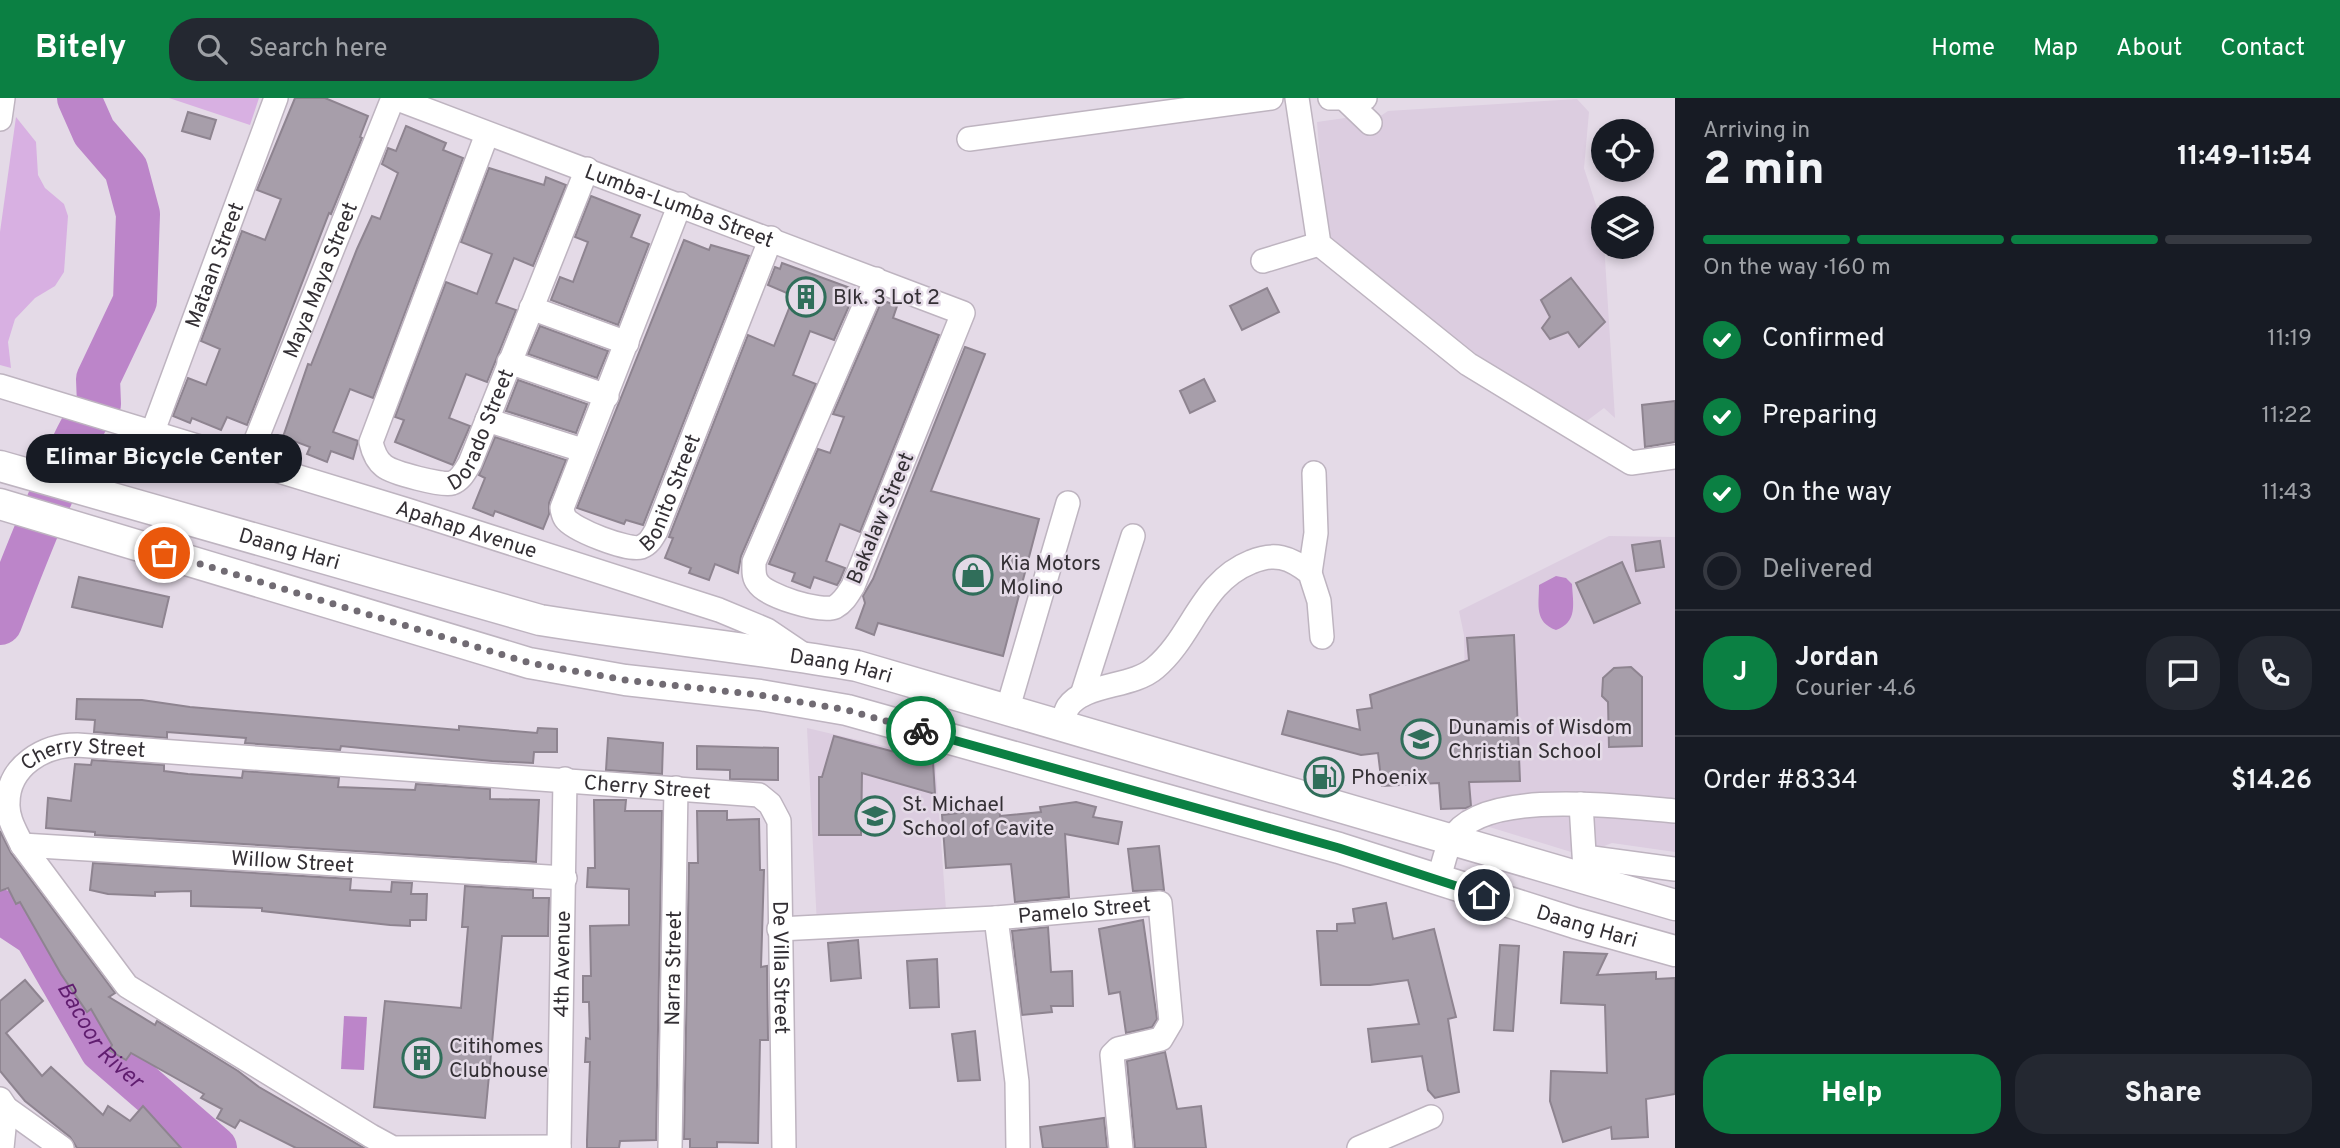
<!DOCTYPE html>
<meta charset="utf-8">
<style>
:root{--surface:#171b24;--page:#242831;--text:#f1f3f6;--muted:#9ea1a6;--line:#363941;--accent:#0b8043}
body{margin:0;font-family:Overpass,sans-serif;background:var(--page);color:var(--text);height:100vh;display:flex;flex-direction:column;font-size:26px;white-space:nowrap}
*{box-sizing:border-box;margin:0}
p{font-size:23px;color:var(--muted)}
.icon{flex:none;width:38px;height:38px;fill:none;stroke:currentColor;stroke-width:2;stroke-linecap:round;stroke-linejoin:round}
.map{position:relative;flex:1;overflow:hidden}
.side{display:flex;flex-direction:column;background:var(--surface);width:665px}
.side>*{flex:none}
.fabs{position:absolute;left:1591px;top:21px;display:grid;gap:14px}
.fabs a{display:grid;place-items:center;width:63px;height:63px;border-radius:50%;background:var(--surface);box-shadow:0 4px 10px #0003;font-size:35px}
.pin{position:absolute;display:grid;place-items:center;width:60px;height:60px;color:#fff;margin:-30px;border:4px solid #fff;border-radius:50%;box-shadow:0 2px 7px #0007}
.courier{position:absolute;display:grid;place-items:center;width:70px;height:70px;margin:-35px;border:5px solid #0b8043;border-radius:50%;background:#fff;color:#222;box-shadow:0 2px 9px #0007}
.bubble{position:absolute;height:49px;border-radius:24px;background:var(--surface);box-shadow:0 4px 10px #0003;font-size:23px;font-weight:800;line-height:49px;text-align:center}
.summary em{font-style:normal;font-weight:800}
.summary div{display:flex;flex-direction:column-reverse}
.summary{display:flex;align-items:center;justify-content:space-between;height:119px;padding:0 28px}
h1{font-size:46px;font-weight:800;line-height:52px}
.bar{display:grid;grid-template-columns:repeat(4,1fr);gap:10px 7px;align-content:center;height:84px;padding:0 28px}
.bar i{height:9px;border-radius:5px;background:var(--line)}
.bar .current{background:var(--accent)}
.bar p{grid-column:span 4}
.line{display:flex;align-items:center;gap:18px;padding:0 28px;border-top:2px solid var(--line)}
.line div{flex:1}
.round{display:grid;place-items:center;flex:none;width:74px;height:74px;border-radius:28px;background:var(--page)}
ol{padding:0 28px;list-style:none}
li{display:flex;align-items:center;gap:21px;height:77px}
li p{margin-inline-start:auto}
li .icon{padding:7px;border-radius:50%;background:var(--accent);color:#fff;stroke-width:4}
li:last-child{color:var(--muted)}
li i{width:38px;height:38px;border:4px solid var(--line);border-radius:50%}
.primary-button{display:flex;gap:14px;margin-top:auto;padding:14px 28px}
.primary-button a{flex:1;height:80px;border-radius:28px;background:var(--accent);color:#fff;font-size:28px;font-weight:800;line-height:80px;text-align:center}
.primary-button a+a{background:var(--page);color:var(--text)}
header{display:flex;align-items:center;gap:42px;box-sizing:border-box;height:98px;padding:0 35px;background:var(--accent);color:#fff}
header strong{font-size:33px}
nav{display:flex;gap:38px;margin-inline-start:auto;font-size:24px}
.search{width:490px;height:63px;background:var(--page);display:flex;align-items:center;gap:18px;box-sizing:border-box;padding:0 24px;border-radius:28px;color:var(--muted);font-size:26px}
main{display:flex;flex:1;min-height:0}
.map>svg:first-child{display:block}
</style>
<header>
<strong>Bitely</strong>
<div class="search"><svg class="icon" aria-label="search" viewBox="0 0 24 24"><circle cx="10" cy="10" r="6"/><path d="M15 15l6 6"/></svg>Search here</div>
<nav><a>Home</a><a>Map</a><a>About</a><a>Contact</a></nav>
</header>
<main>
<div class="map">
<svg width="1675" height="1050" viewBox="0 0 1675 1050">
<rect width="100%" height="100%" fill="#e4dae7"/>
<g fill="#dccde0">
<path d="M1577 1 1589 14 1584 70 1603 129 1615 320 1604 310 1580 328 1475 255 1326 140 1317 24 1352 19 1370 25 1388 13Z"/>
<path d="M1609 438 1675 439V754L1612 745 1581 757 1460 720 1467 691 1464 537 1459 513Z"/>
<path d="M807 630 935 660 946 812 817 827Z"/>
</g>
<g fill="#d8b0e2">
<path d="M169 0H259L250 27Z"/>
<path d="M16 19 36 44 38 77 45 90 64 106 68 118 64 174 55 188 35 200 15 221 8 244 11 270 0 267V134Z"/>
</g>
<g fill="#bc85c9">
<path d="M1556 478 1566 480 1572 486C1573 506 1578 524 1556 532 1534 524 1539 507 1539 487Z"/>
<path d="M344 918 367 919 364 972 341 971Z"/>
</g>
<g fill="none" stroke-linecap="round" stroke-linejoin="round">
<g stroke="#bc85c9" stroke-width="44">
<path d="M0 525C19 475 38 426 60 378 70 353 81 325 99 306L98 281 135 203 138 116 126 71 94 34 79 0"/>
<path id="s1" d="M0 813 36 837 102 952 215 1050"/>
</g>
</g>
<g fill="#a79eaa" stroke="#8e8490" stroke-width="2">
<path d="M295 0H325L368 18 360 39 362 40 331 116 329 115 247 327 227 319 221 332 192 320 190 325 173 318 188 280 206 287 220 251 201 243 242 133 265 142 281 101 257 92Z"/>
<path d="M188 14 216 22 210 41 182 33Z"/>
<path d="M406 28 446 45 443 52 463 60 373 300 350 291 333 334 358 343 353 361 331 353 327 364 307 356 310 349 283 339 308 266 311 267 357 151 372 118 380 121 398 75 382 66 388 50 396 53Z"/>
<path d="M489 70 544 87 546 79 566 87 533 168 514 160 496 205 516 212 487 284 466 276 449 320 470 328 453 367 395 344 404 322 395 319 446 184 477 196 492 156 461 144Z"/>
<path d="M591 98 640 117 631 139 649 146 618 227 551 202 560 179 573 184 588 144 575 139Z"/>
<path d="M684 142 709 152 711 147 749 158 643 427 626 422 624 426 577 410Z"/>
<path d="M782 165 856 192 834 242 810 233 793 277 816 286 741 458 738 475 715 466 709 482 689 475 691 470 665 460 673 440 669 439 748 237 774 248 794 198 768 187 775 169 780 171Z"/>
<path d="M1571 180 1605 224 1579 249 1568 234 1550 241 1542 230 1550 219 1541 202Z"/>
<path d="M1267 190 1279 214 1242 232 1230 208Z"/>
<path d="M882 202 897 208 893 220 939 237 860 434 840 426 826 463 845 470 840 482 837 487 814 479 810 490 792 483 795 475 769 466 818 351 830 355 844 319 833 316Z"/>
<path d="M540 228 608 253 597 280 528 256Z"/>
<path d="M965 249 985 256 931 393 1039 421 1003 558 878 525 874 537 856 530 865 505 863 498 873 481Z"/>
<path d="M1204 281 1215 303 1190 315 1180 293Z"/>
<path d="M518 282 587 306 576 335 506 313Z"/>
<path d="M1675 303V344L1645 349 1642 307Z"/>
<path d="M495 339 566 362 549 405V416L543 431 495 413 493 418 473 410 485 380 479 377Z"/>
<path d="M1660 443 1664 469 1636 473 1632 447Z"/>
<path d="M1622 464 1640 505 1594 525 1576 485Z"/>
<path d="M79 479 169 499 162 529 72 509Z"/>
<path d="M1514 537 1520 683 1469 684 1471 708 1466 710 1441 711 1439 685 1382 688 1378 655 1361 657 1282 636 1288 613 1360 632 1357 612 1372 610 1370 597 1469 562 1467 540Z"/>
<path d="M1631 569 1642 579V648L1609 649 1608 604 1602 598 1603 580 1614 570Z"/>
<path d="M77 601 142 602 190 609 459 632V628L537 635 538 630 557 631V654H534L533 665 492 663 341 648 340 652 245 645 246 640 167 634V640L94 634 95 622 76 621Z"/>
<path d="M834 638 933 664 935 696 862 675 861 737H819V679H822Z"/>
<path d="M608 640 663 645 662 676 606 672Z"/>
<path d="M697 648 778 650V682L730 681V672L697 671Z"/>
<path d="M92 662 164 667V673L188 676 242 680 243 673 339 680 338 689 415 692 416 686 490 691V701L539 702 536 764 95 737V734L46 730 48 700 71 703 75 666 91 667Z"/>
<path d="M594 702H626L625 713H662L656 1042 620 1043 619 1050H587V1042L590 964H585L586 940 590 941 589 904H583V878H591L590 828 629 827V791L587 789 588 770H595Z"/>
<path d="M1076 704 1096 709 1093 719 1122 724 1118 746 1065 736 1069 799 1015 804 1011 766 946 770 942 717 999 710 1000 718 1041 714 1040 709Z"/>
<path d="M697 713H727V722L759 721 760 772H764L761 869 767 868 768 942H760L758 1045 717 1044V1050H690V1041H684L689 765H698Z"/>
<path d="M0 733 11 755 115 895 109 899 155 927 157 923 238 973 259 989 364 1050H296L240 1022 235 1030 217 1020 222 1011 201 1000 204 996 131 955 126 962 109 952 112 947 91 911 87 914 61 876 20 804 16 806 8 790 0 793Z"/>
<path d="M1159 748 1164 792 1133 793 1128 751Z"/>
<path d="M93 765 351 781 350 792 391 794 392 784 412 785 411 796H427L426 822H410V828L390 827 262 813V810L191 808V793L155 794V798L108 796 90 792Z"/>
<path d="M465 788 533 792V800H549L548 838H502L485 1020 374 1009 385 903 461 910 468 829H462Z"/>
<path d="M1386 805 1393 841 1434 831 1456 919 1448 921 1459 994 1435 1000 1428 992 1422 958 1372 964 1368 931 1419 926 1408 882 1370 887H1321L1317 833H1337V826L1355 825 1353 811Z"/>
<path d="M1143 822 1157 921 1152 929 1126 935 1120 894 1109 896 1099 831Z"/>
<path d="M1048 829 1051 874 1072 873 1073 908H1051L1052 914 1022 917 1012 833Z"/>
<path d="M858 842 861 880 831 883 828 845Z"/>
<path d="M1500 847 1519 848 1513 933 1494 932Z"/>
<path d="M1564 854 1607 856 1597 877 1656 874V881L1675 880V996L1646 1001 1648 1039 1612 1041 1611 1029 1563 1044 1550 1003 1551 973 1607 975 1605 907 1561 905Z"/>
<path d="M937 861 939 909 910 910 907 863Z"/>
<path d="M25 882 43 903 6 935 42 978 51 969 103 1017 108 1008 130 1023 143 1008 181 1050H77L70 1039 25 1003 0 973V903Z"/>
<path d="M975 933 980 982 958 983 952 936Z"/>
<path d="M1165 954 1177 1011 1201 1008 1206 1050H1135L1127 963Z"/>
<path d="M1104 1020 1107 1050H1043L1040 1029Z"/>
</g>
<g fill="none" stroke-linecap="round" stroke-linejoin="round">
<g stroke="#beb4c0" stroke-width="26">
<g id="minor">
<path id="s2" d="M395 0 963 215 853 488C848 496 844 504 835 509 821 515 766 498 758 485 753 479 754 472 754 464L876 181"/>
<path d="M1297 0 1319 146 1468 266 1631 365 1675 359"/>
<path d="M1330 0H1365"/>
<path d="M1346 2 1370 25"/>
<path d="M0 21 3 0"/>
<path id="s3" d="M487 36 371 344C373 353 376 362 384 368 393 375 442 388 452 385 461 382 465 373 470 365L587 71"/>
<path d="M969 41 1271 0"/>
<path id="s4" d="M680 106 562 410C562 412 564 419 565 420 573 432 628 453 641 449 649 446 652 440 656 433L771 140"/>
<path d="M1263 163 1319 146"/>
<path d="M531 210 627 245"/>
<path d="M509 264 607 298"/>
<path id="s5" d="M0 288 407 412 719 512 767 532 807 559"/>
<path d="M487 322 582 352"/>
<path id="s6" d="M153 333 276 0"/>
<path id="s7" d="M248 362 393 0"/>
<path d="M1310 475 1316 435 1314 375"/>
<path d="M1082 597 1133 438"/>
<path d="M1007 613 1068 405"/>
<path d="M1061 629C1063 623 1065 614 1068 609 1084 585 1132 590 1155 570 1193 538 1201 484 1251 464 1274 454 1290 459 1310 475L1319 503 1322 539"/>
<path d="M1581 706 1585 772"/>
<path id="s8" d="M22 747 565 780"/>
<path d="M1585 759 1675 771"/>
<path d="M1438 782C1443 769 1445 753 1452 741 1481 689 1624 709 1675 713"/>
<path d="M779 831 996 820"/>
<path d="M0 1001 6 1010 62 1050"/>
<path id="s9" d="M559 1049 393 1050 371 1038 127 888 22 747C16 734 7 720 8 705 8 668 44 647 77 647L759 697 770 706 779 723 784 1050"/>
<path d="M2 1050 6 1010"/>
<path id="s10" d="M559 1050 565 681"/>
<path id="s11" d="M670 1050 676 690"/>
<path id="s12" d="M1018 1050 1017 984 996 820 1160 805 1171 924 1161 941 1118 951 1112 957 1121 1050"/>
<path d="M1359 1050 1431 1019"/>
</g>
</g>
<g stroke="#beb4c0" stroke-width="33">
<g id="major">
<path id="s13" d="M0 368 540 522C646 539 752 550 857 568L1675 807"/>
<path id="s14" d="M0 406 529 565 625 582 760 597 847 612 1339 750 1575 825 1675 853"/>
</g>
</g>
<use href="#minor" stroke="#fff" stroke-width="23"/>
<use href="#major" stroke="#fff" stroke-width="30"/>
</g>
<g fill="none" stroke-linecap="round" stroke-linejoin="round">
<path stroke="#716b73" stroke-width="7" stroke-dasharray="0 12.6" d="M164 455 530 565 625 582 760 597 847 612 921 633"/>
<path stroke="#0b8043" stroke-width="9" d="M921 633 1339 750 1484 797"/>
</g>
<defs>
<g id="building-ring" transform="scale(2.0125)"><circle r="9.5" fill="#e4dae7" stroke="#306e5a" stroke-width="1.5"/><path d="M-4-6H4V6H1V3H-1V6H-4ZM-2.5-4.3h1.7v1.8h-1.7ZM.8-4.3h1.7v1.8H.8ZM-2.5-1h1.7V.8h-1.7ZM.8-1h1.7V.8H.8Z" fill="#306e5a"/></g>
<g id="shop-ring" transform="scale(2.0125)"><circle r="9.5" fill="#e4dae7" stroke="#306e5a" stroke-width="1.5"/><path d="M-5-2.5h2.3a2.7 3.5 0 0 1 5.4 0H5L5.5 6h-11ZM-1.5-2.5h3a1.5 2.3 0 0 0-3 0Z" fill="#306e5a"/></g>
<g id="school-ring" transform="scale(2.0125)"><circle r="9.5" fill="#e4dae7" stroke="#306e5a" stroke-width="1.5"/><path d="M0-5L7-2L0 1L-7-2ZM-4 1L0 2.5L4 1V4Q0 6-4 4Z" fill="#306e5a"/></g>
<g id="fuel-ring" transform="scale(2.0125)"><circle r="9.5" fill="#e4dae7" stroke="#306e5a" stroke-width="1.5"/><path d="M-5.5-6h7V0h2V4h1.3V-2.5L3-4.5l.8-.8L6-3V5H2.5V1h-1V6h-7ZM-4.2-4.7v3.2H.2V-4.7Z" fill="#306e5a"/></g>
</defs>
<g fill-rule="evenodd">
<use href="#building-ring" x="806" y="199"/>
<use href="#shop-ring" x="973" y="477"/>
<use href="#school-ring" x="1421" y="641"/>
<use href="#fuel-ring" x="1324" y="679"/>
<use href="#school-ring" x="875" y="718"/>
<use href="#building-ring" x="422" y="960"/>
</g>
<g text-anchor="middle" stroke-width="5" stroke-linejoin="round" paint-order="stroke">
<g font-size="21" fill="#332f34" stroke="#e4dae7">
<text dy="7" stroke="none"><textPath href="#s2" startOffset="304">Lumba-Lumba Street</textPath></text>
<text dy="7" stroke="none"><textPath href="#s6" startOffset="177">Mataan Street</textPath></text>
<text dy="7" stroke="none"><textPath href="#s7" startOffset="194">Maya Maya Street</textPath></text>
<text dy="7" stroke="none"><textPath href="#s3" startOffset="490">Dorado Street</textPath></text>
<text dy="7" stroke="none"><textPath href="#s4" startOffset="483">Bonito Street</textPath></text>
<text transform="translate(880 420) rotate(-67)" y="7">Bakalaw Street</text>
<text dy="7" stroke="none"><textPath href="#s5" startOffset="488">Apahap Avenue</textPath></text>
<text dy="7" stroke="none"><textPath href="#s13" startOffset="301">Daang Hari</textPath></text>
<text dy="7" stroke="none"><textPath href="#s13" startOffset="866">Daang Hari</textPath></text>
<text dy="7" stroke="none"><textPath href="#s9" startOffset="803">Cherry Street</textPath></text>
<text dy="7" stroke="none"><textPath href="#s9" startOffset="1370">Cherry Street</textPath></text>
<text dy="7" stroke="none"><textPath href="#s8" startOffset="271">Willow Street</textPath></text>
<text dy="7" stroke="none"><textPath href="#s12" startOffset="320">Pamelo Street</textPath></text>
<text dy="7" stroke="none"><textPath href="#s14" startOffset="1645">Daang Hari</textPath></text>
<text dy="7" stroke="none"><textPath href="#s10" startOffset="184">4th Avenue</textPath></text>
<text dy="7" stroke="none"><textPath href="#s11" startOffset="180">Narra Street</textPath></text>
<text dy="7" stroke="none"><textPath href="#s9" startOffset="1662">De Villa Street</textPath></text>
</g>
<g font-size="21" fill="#332f34" stroke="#e4dae7" text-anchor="start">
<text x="833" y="206">Blk. 3 Lot 2</text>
<text x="1000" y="472">Kia Motors<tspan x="1000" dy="24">Molino</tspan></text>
<text x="1448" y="636">Dunamis of Wisdom<tspan x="1448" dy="24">Christian School</tspan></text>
<text x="1351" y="686">Phoenix</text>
<text x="902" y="713">St. Michael<tspan x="902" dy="24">School of Cavite</tspan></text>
<text x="449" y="955">Citihomes<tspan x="449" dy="24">Clubhouse</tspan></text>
</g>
<g font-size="23" font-style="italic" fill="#601d6f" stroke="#e4dae7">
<text dy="8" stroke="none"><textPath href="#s1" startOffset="163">Bacoor River</textPath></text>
</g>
</g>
</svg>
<div class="fabs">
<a><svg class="icon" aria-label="locate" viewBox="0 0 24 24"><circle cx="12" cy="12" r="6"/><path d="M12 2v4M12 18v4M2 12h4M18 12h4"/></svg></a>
<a><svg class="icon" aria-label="layers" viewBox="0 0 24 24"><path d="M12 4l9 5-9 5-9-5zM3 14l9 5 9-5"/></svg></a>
</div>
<div class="pin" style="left:164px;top:455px;background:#ea580c"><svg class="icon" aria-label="bag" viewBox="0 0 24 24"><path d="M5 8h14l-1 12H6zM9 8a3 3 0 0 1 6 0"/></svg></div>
<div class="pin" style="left:1484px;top:797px;background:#1f2937"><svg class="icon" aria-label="home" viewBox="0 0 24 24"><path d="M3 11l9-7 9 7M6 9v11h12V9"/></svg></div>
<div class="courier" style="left:921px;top:633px"><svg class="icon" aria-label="bike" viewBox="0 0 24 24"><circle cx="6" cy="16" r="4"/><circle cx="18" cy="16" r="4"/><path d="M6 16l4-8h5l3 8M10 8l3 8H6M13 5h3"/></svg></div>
<div class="bubble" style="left:26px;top:336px;width:276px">Elimar Bicycle Center</div>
</div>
<section class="side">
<div class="summary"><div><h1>2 min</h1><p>Arriving in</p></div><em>11:49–11:54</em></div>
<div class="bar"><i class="current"></i><i class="current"></i><i class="current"></i><i></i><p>On the way · 160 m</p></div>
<ol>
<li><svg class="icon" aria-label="check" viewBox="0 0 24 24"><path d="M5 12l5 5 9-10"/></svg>Confirmed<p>11:19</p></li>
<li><svg class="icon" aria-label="check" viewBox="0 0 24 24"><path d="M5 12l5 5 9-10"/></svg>Preparing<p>11:22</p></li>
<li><svg class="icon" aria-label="check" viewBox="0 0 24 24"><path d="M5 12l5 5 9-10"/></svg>On the way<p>11:43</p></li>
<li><i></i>Delivered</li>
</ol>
<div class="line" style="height:126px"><b class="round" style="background:var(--accent);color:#fff">J</b><div><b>Jordan</b><p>Courier · 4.6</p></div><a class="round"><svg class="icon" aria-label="chat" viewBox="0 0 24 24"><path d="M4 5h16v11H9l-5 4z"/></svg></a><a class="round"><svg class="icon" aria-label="phone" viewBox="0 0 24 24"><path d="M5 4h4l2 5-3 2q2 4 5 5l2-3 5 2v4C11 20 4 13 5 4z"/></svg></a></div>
<div class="line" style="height:91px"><div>Order #8334</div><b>$14.26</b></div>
<div class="primary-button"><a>Help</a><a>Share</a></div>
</section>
</main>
